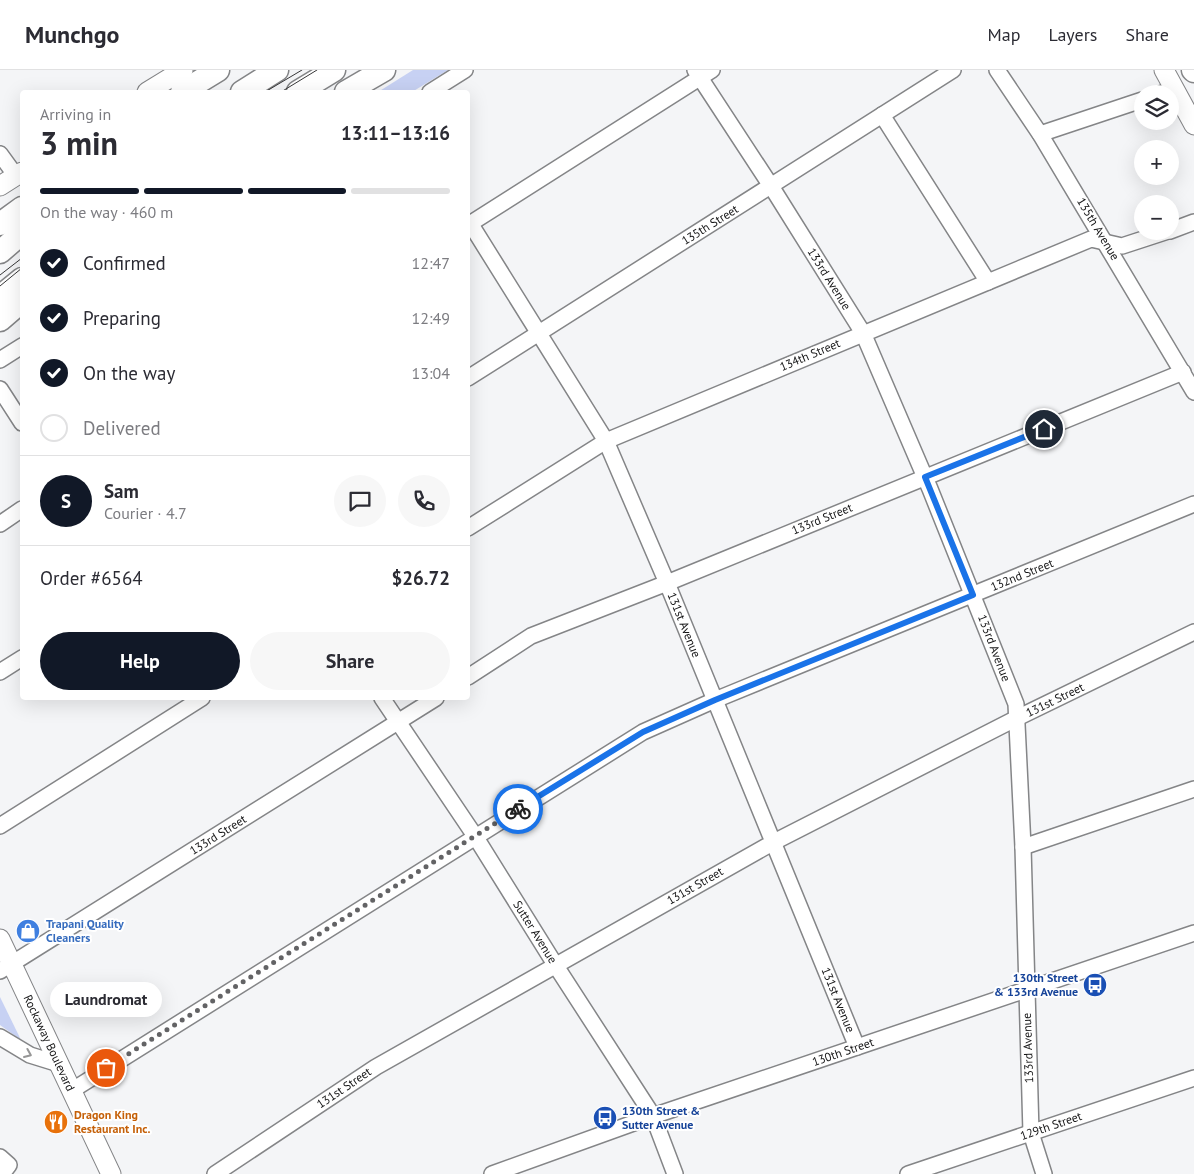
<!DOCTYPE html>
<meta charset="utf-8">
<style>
:root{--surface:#fff;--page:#f7f7f7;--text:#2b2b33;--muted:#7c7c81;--line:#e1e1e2;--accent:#111827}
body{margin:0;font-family:"PT Sans",sans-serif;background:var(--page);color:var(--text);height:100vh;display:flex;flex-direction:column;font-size:19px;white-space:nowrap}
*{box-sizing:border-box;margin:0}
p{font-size:16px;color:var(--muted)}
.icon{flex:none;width:28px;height:28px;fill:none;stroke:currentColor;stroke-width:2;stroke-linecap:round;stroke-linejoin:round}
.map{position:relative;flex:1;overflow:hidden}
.drawer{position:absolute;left:20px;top:20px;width:450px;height:610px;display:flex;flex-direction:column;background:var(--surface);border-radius:5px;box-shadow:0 5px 20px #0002}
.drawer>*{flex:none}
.controls{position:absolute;left:1134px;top:15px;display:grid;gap:10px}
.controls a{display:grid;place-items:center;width:45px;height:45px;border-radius:50%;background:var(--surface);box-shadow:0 5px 20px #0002;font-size:25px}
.pin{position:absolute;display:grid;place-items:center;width:42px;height:42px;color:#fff;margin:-21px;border:2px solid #fff;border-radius:50%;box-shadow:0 1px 5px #0007}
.courier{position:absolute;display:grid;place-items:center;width:50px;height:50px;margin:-25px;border:4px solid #1a73e8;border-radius:50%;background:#fff;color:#222;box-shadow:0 1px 6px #0007}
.bubble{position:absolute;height:35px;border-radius:18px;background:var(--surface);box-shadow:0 5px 20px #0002;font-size:16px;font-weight:600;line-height:35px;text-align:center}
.headline em{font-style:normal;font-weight:600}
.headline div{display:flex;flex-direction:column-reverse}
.headline{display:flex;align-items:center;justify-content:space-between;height:85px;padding:0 20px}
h1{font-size:32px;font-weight:600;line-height:38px}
.bar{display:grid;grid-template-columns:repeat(4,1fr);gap:8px 5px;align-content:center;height:60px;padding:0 20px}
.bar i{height:6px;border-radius:4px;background:var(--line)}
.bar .current{background:var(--accent)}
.bar p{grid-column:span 4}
.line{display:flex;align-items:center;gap:12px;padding:0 20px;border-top:1px solid var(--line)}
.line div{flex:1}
.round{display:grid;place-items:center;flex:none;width:52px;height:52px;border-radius:26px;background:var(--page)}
ol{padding:0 20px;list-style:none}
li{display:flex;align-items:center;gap:15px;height:55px}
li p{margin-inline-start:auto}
li .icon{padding:5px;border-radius:50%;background:var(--accent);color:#fff;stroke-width:4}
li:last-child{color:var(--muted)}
li i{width:28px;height:28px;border:2px solid var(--line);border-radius:50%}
.button{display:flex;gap:10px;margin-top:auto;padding:10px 20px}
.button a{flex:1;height:58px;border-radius:30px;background:var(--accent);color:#fff;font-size:20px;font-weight:600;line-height:58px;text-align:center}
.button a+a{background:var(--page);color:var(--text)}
header{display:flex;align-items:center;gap:30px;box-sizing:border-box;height:70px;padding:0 25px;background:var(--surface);border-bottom:1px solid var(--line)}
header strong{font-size:24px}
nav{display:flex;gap:28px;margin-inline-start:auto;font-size:18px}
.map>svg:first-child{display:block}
</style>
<header>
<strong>Munchgo</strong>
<nav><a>Map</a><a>Layers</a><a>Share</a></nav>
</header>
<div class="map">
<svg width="1194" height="1104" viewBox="0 0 1194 1104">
<rect width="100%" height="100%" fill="#f4f5f7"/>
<g fill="#c7d1f3">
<path d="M413 0H448L412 22H378Z"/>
<path d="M0 927 21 970 0 955Z"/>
</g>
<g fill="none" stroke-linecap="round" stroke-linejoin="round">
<g stroke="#848587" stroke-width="18">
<g id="minor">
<path d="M695 0 771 116 863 263 930 419 1016 634 1023 777 1031 1063 1044 1104"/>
<path d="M997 0 1040 64 1194 322"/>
<path d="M430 22 465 0"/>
<path d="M1160 24 1174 19"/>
<path d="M882 45 988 212"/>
<path d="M1040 64 1142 30"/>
<path d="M0 84 16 106"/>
<path d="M470 153 606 371 667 513 857 977"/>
<path d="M468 155 712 0"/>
<path d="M1170 161 1194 152"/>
<path d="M0 290 22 276"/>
<path d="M468 308 953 0"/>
<path d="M0 319 22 353"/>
<path d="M0 454 22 439"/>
<path d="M468 458 606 371 1091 169 1122 176 1168 161"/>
<path d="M0 602 22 588"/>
<path d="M468 607 531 566 667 513 1183 302"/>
<path d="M382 628 475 766 556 896 653 1046 675 1104"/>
<path d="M0 756 202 628"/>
<path d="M1023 777 1194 719"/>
<path d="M0 901 436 628"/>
<path d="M0 967 30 985 59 994"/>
<path d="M71 1021 643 662 715 630 1194 434"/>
<path d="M0 1087 9 1095 2 1104"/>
<path d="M215 1104 376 997 774 772 1017 648 1194 562"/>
<path d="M492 1104 653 1046 1194 863"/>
<path d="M908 1104 1194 1008"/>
</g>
</g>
<g stroke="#848587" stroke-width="21">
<g id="major">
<path d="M1164 0 1194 55"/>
<path d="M147 22 183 0"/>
<path d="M0 116 22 102"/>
<path d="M0 869 111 1104"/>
</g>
</g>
<g stroke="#848587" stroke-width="25">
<g id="highway">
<path d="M1193 0 1194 1"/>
<path d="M182 22 218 0"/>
<path d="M242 22 277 0"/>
<path d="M298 22 334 0"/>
<path d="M346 22 384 0"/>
<path d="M0 154 22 138"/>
<path d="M0 182 22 163"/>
<path d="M0 227 22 209"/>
<path d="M0 250 22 231"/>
</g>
</g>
<use href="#minor" stroke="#fff" stroke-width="15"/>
<use href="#major" stroke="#fff" stroke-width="19"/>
<use href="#highway" stroke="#fff" stroke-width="22"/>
<g stroke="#373738" stroke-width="1">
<path d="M265 22 302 0"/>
<path d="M281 22 317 0"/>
<path d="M0 205 22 188"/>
<path d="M0 216 22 198"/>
</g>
</g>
<defs><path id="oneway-chevron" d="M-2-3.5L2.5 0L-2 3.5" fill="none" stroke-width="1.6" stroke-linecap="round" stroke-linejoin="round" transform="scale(1.25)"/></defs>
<use stroke="#969696" href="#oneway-chevron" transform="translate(28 984) rotate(23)"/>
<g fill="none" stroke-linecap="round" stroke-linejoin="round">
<path stroke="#636365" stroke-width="5" stroke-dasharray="0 9" d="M106 998 518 739"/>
<path stroke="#1a73e8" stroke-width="6" d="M518 739 643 662 715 630 973 525 925 407 1044 359"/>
</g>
<defs>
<g id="shop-disc" transform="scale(1.25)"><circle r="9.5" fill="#3f7fe0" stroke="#fff"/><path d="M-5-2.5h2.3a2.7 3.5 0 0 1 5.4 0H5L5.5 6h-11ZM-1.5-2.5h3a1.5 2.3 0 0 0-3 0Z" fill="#fff"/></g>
<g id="bus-disc" transform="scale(1.25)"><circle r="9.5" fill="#1a4fb4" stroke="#fff"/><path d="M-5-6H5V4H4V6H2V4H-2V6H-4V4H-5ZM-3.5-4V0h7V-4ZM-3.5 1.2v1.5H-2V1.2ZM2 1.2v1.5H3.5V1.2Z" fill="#fff"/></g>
<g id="restaurant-disc" transform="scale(1.25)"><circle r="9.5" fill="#e8710a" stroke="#fff"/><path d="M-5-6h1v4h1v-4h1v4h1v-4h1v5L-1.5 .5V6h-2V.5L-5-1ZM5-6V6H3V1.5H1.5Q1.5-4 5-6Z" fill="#fff"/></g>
</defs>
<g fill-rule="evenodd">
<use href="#shop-disc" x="28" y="861"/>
<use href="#bus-disc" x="1095" y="915"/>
<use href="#bus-disc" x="605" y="1048"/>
<use href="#restaurant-disc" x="56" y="1052"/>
</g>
<g text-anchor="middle" stroke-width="4" stroke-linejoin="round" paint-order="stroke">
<g font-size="12" fill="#151516" stroke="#fff">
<text transform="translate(710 155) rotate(-32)" y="4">135th Street</text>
<text transform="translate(1098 159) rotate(59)" y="4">135th Avenue</text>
<text transform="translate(829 209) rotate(58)" y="4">133rd Avenue</text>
<text transform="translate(810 285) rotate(-23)" y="4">134th Street</text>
<text transform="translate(822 449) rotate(-22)" y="4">133rd Street</text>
<text transform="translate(1022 505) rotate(-22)" y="4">132nd Street</text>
<text transform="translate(684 555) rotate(68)" y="4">131st Avenue</text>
<text transform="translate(994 578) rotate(69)" y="4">133rd Avenue</text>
<text transform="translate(1055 630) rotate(-26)" y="4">131st Street</text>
<text transform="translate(218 765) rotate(-32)" y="4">133rd Street</text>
<text transform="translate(695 816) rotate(-30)" y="4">131st Street</text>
<text transform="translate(535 862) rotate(58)" y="4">Sutter Avenue</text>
<text transform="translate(838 930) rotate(68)" y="4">131st Avenue</text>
<text transform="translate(49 973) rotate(65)" y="4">Rockaway Boulevard</text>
<text transform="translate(1028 978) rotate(-92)" y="4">133rd Avenue</text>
<text transform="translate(843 982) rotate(-19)" y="4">130th Street</text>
<text transform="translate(344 1018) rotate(-34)" y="4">131st Street</text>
<text transform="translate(1051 1056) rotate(-19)" y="4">129th Street</text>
</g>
<g font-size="12" font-weight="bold" fill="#366cbe" stroke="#fff" text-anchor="start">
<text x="46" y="858">Trapani Quality<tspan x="46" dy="14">Cleaners</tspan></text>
</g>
<g font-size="12" font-weight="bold" fill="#164399" stroke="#fff" text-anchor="end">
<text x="1078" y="912">130th Street<tspan x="1078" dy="14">&amp; 133rd Avenue</tspan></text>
<text x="622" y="1045" text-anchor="start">130th Street &amp;<tspan x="622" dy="14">Sutter Avenue</tspan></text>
</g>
<g font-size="12" font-weight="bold" fill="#c56008" stroke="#fff" text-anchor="start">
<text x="74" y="1049">Dragon King<tspan x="74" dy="14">Restaurant Inc.</tspan></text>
</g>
</g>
</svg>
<div class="controls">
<a><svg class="icon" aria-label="layers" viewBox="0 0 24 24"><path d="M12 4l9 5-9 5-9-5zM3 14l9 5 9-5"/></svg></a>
<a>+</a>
<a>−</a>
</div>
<div class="pin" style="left:106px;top:998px;background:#ea580c"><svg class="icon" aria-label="bag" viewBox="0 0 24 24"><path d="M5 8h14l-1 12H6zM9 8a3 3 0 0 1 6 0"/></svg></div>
<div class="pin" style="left:1044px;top:359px;background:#1f2937"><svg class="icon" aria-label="home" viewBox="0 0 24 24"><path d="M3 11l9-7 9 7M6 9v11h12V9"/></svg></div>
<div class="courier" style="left:518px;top:739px"><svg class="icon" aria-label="bike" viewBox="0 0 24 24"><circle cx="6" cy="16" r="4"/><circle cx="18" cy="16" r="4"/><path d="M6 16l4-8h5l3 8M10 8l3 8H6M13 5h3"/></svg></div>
<div class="bubble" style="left:50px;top:912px;width:112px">Laundromat</div>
<section class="drawer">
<div class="headline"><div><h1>3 min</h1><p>Arriving in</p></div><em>13:11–13:16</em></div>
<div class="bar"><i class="current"></i><i class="current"></i><i class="current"></i><i></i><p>On the way · 460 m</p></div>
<ol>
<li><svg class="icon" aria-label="check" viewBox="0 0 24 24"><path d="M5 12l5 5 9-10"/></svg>Confirmed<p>12:47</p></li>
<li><svg class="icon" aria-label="check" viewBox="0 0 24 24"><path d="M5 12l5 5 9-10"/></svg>Preparing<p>12:49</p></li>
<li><svg class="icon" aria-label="check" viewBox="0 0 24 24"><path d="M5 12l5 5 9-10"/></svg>On the way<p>13:04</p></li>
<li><i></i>Delivered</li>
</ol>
<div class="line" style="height:90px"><b class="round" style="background:var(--accent);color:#fff">S</b><div><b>Sam</b><p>Courier · 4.7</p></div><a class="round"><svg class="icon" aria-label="chat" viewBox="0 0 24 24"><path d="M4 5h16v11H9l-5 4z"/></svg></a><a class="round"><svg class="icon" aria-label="phone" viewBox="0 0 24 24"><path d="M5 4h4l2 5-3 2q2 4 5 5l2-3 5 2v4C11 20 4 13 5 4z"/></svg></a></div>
<div class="line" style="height:65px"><div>Order #6564</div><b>$26.72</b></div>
<div class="button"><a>Help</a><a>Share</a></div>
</section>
</div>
